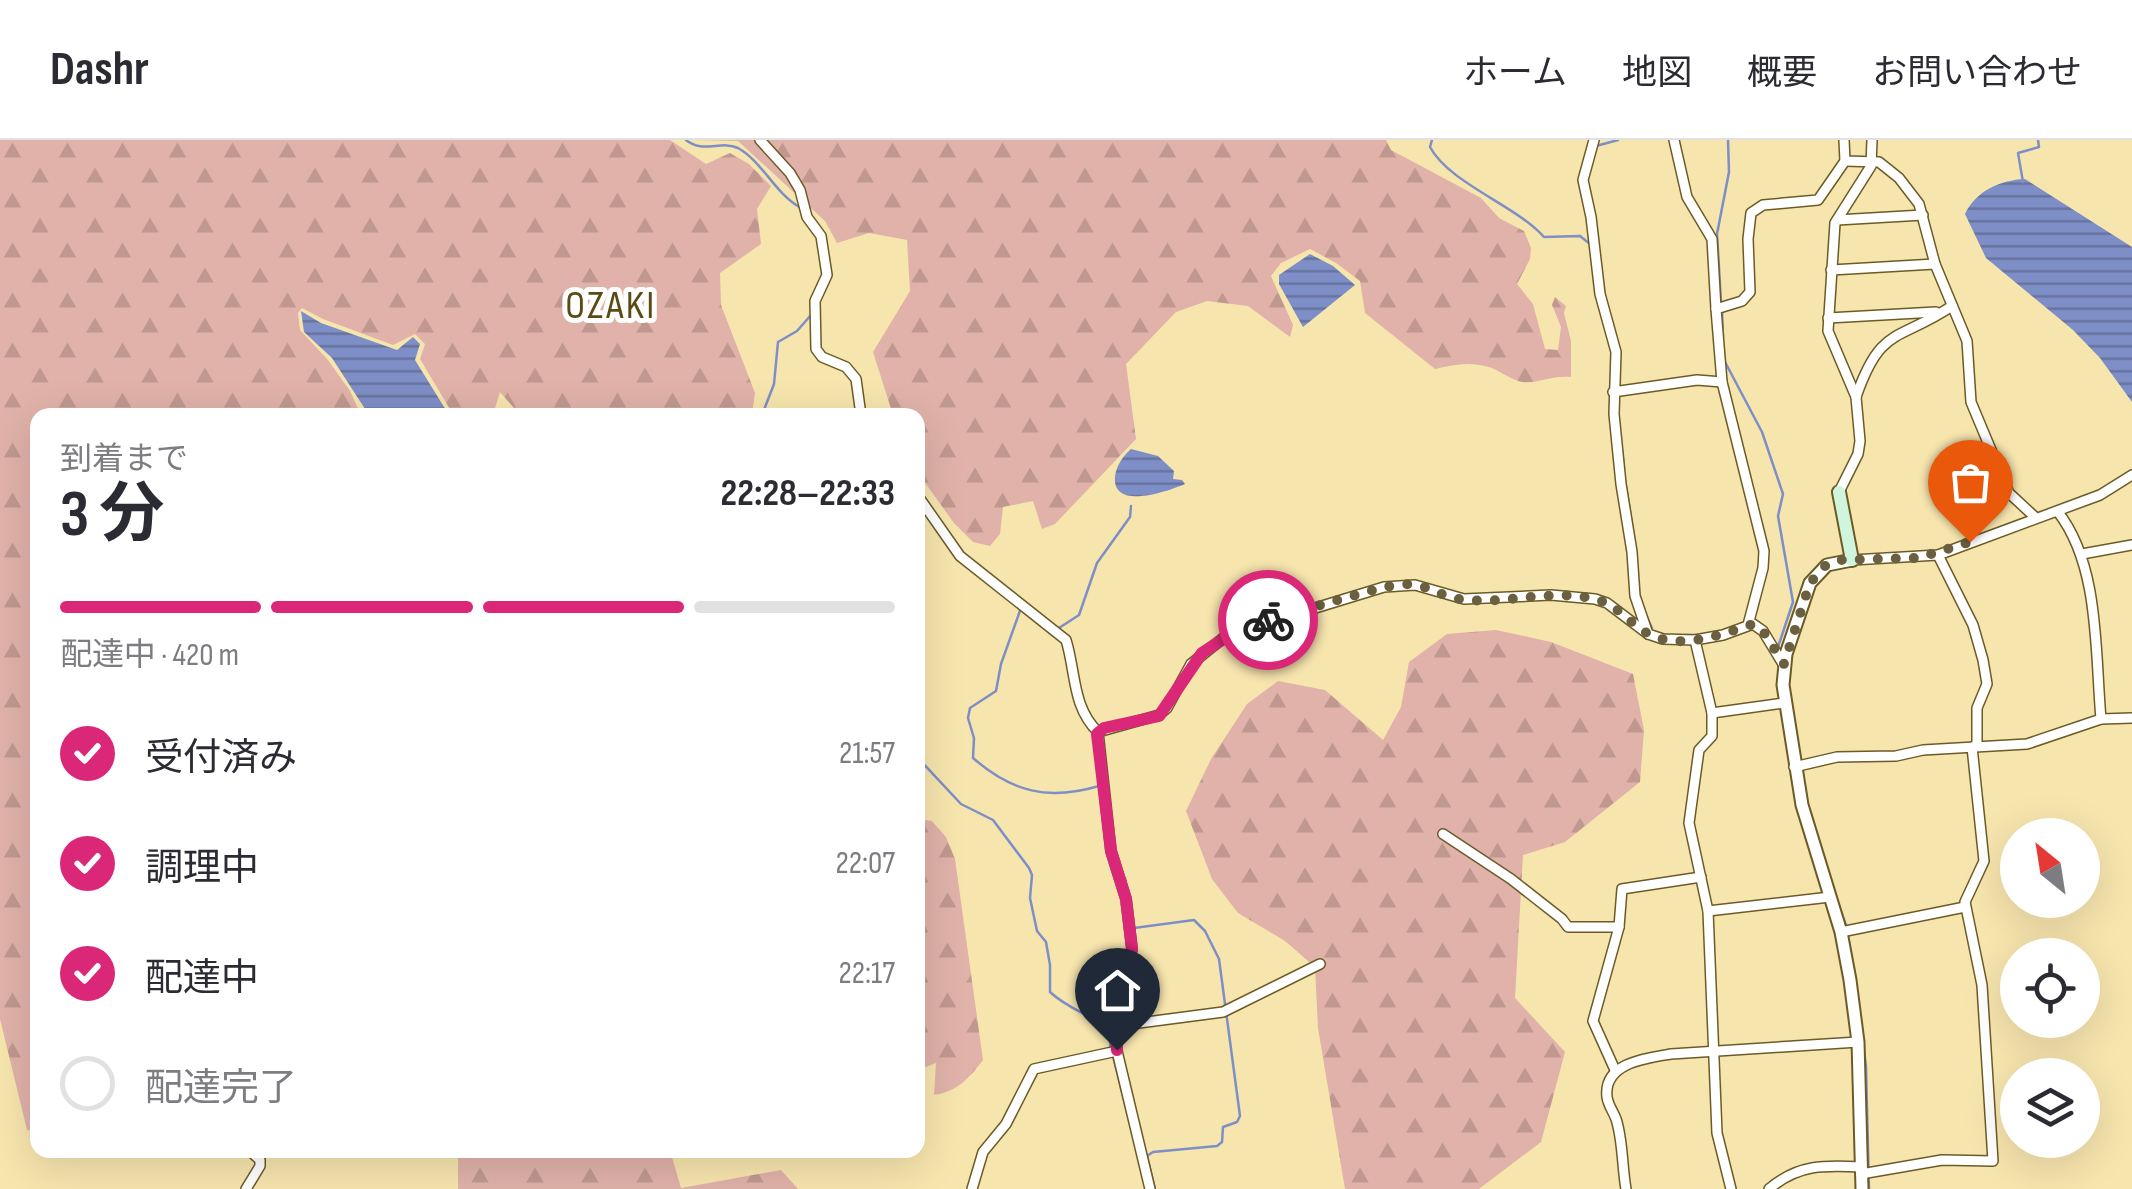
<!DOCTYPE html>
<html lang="ja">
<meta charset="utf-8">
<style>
:root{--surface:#fff;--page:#f7f7f7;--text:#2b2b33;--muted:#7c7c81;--line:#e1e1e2;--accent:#db2777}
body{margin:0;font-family:"Sofia Sans Condensed","Noto Sans JP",sans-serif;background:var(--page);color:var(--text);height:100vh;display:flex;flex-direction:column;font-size:38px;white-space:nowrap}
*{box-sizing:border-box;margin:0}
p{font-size:32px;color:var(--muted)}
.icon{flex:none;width:55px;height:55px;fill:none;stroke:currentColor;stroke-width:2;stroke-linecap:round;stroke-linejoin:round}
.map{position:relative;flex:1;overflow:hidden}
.details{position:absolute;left:30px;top:268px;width:895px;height:750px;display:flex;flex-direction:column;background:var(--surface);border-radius:20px;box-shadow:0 10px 40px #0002}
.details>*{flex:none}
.needle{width:65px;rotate:330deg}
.tools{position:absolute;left:2000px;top:678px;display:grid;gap:20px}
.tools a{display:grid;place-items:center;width:100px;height:100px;border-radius:50%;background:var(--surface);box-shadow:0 10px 40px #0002;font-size:50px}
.pin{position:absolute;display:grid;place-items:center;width:85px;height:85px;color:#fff;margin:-102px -42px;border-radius:50% 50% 50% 0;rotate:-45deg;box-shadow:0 0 10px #0007}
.pin .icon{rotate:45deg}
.courier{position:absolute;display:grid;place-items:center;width:100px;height:100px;margin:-50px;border:8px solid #db2777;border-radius:50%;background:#fff;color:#222;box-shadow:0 2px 12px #0007}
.head em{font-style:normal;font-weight:700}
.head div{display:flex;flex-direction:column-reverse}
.head{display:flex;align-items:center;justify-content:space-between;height:170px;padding:0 30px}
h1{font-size:65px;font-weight:700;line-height:75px}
.bar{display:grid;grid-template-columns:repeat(4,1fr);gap:15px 10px;align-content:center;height:120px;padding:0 30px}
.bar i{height:12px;border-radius:8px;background:var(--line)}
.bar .selected{background:var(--accent)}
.bar p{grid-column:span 4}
ol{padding:0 30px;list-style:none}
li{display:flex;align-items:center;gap:30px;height:110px}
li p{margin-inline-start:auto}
li .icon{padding:10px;border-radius:50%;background:var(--accent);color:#fff;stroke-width:4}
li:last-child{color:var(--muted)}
li i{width:55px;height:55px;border:5px solid var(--line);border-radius:50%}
header{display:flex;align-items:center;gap:60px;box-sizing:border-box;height:140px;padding:0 50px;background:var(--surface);border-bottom:2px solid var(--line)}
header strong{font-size:48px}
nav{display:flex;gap:55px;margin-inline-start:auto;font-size:35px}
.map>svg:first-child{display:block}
</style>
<header>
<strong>Dashr</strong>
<nav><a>ホーム</a><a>地図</a><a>概要</a><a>お問い合わせ</a></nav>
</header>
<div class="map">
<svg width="2132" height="1049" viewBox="0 0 2132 1049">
<defs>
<pattern id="forest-firs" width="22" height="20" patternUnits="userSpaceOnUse" patternTransform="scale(2.5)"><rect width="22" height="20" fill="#e0b2a9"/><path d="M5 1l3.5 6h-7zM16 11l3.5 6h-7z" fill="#c09890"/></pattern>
<pattern id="water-rules" width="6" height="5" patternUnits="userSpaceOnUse" patternTransform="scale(2.5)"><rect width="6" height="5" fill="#7e8ec6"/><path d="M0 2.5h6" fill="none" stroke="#67739f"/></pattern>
</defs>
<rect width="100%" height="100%" fill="#f7e5ae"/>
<g fill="url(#forest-firs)">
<path d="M0 0H670L706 24 730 13 749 24 771 46 757 69 761 104 720 133 721 165 755 253 752 275H520L500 252 493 275H457L451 271 420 219 425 204 415 194 393 205 323 179 302 168 298 173 300 190 328 220 350 251 361 275H38L37 992 27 990 0 879Z"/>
<path d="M695 0H1386L1391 10 1481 58 1499 78 1524 91 1531 108 1530 119 1517 144 1533 164 1545 209 1558 210 1561 187 1552 165 1555 157 1566 166 1564 173 1571 201V237C1552 235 1537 244 1522 242 1512 240 1501 232 1492 228 1472 221 1455 224 1435 229L1365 173 1360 141 1336 123 1310 109 1281 123 1271 136 1293 185 1290 197 1248 166 1207 161 1176 172 1126 224 1136 299 1055 384 1042 389 1033 361 1003 367 1000 394 990 406 973 402 954 383 918 333V275H893L873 212 910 151 907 100 869 93 837 103 825 81 738 1Z"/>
<path d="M1496 490 1551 502 1633 534 1644 590 1640 642 1565 702 1523 715 1515 858 1565 912 1541 1002 1479 1049H1345L1318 888 1315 827 1285 801 1238 773 1212 739 1186 671 1211 619 1247 564 1278 541 1325 550 1383 600 1401 567 1409 522 1447 494Z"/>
<path d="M918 679 932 681 946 697 955 719 983 920C968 939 958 951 934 955L936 923 918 930Z"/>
<path d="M458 1010H670L681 1048 781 1030 798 1049H458Z"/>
</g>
<g fill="url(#water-rules)">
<path d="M2025 39 2132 107V262L2100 218 2073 190 1986 118 1965 74C1976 51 2000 40 2025 39Z"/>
<path d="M1310 114 1333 126 1355 145 1303 187 1279 144V135Z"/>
<path d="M301 171 321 183 397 210 413 197 420 204 415 220 449 275H369L332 218 304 192Z"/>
<path d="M1131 309 1158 316 1174 331 1173 339 1182 340 1185 344C1169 351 1112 371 1115 337 1116 326 1123 316 1131 309Z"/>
</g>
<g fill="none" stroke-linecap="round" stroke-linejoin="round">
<g stroke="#7e8ec6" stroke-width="2.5">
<path d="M686 0C703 14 721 0 738 8 763 22 775 54 801 68"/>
<path d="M1432 0 1430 7C1449 43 1517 66 1544 97L1580 96 1590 104"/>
<path d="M1596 6 1618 0"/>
<path d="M2023 42 2018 13 2039 7 2038 0"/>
<path d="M1721 162 1717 94 1729 32 1728 0"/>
<path d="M1722 170 1723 197"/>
<path d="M1724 220 1762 292 1783 354 1778 376 1793 462 1778 507 1782 513"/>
<path d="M1619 235 1620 213"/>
<path d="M860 240 862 256"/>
<path d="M762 275 774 244 778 202 797 191 811 175"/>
<path d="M1622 310 1624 327"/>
<path d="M1625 340 1634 397"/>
<path d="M1021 468 1001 524 996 551 970 568 968 578 974 598 973 618C1012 652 1048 661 1099 646"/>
<path d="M1645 473 1652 488"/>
<path d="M1059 488 1079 475 1097 423 1130 377 1131 366"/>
<path d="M1685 495H1702"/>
<path d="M918 618 961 664 993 680 1029 728 1032 735 1030 758 1037 791 1046 802 1050 825V852C1068 869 1089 874 1108 888L1111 909"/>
<path d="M1125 738 1134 788 1194 780 1205 791 1219 819 1240 976 1237 982 1223 987 1222 1002 1217 1006 1153 1012 1147 1016"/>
<path d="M1836 758 1847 788"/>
<path d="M1848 796 1853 827"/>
<path d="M1857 850 1866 927 1869 1049"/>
<path d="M1113 916 1128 976"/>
<path d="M1147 1016 1155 1049"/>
</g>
<g stroke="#6c5b27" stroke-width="12">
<g id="minor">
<path d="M760 0 790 33 800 50 807 77 821 96 827 135 815 161 816 209 822 217 846 227 856 239 861 275"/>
<path d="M1594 0 1583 40 1591 77 1600 154 1616 212 1614 274 1621 344 1632 412 1635 456 1648 494"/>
<path d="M1674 0 1687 57 1712 99 1716 169 1742 161 1750 152 1748 99 1751 73 1763 65 1818 60 1845 21"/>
<path d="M1844 0 1845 21 1879 22 1899 38 1919 64 1935 124 1967 201 1971 262 2009 353 2036 378"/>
<path d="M1837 80 1923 75"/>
<path d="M1831 130 1935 124"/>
<path d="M1828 178 1936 172"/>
<path d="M1722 242 1764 411 1763 428 1748 485"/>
<path d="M1613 252 1697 240 1722 242 1716 169"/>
<path d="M1856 257C1881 185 1898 202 1952 166"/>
<path d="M1839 352 1858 314 1860 301 1856 257 1828 191 1835 83 1871 26 1872 0"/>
<path d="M918 356 960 416 1066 500C1076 532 1072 567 1098 592L1111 711 1126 759 1132 809 1116 886 1117 911 1150 1049"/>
<path d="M2058 372C2100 426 2095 513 2101 579"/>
<path d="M2082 414 2132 405"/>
<path d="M1938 415 1973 485 1983 520 1987 544 1977 568V606"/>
<path d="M1852 420 1938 415 2100 355 2132 335"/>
<path d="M1695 500 1712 573V596L1699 610 1689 683 1708 771 1717 993 1731 1049"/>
<path d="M1712 573 1784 563"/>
<path d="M1098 592 1159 575 1167 568 1191 524 1227 495 1384 447 1415 445 1464 459 1551 455 1595 459 1607 463 1648 494 1663 499 1695 500 1723 495 1753 484 1763 491 1783 524"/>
<path d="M1794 627 1837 617 1896 616 1923 610 2027 604 2101 579 2132 578"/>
<path d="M1443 694 1511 739 1562 779 1568 787H1619L1622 749 1701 737"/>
<path d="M1708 771 1830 757"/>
<path d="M1841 792 1965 767"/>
<path d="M1116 886 1223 872 1320 824"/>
<path d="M1615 930 1593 881 1619 787"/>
<path d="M1861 1034 1942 1020 1993 1021 1982 845 1965 762 1984 721 1972 607"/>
<path d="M246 1049 260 1026V1020L249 1010"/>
<path d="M972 1049 983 1012 1006 984 1034 929 1117 911"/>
<path d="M1626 1049C1622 1027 1623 1000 1616 979 1613 971 1608 965 1607 957 1603 923 1646 918 1671 914L1858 902"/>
<path d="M1769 1049C1798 1024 1825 1025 1861 1027"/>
</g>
</g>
<g stroke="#6c5b27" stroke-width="15">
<path id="tertiary" d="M1852 420 1827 425 1810 443 1786 514 1783 545 1802 665 1841 792 1850 840 1858 902 1862 1049"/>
</g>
<g stroke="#6c5b27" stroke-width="16">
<path id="secondary" d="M1839 352 1852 420"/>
</g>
<use href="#minor" stroke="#fff" stroke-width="9"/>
<use href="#tertiary" stroke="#fff" stroke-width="11"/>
<use href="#secondary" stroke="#cff5dc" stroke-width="12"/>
</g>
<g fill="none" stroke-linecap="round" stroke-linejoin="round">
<path stroke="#6a5f3f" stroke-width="10" stroke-dasharray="0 18" d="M1268 480 1384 447C1394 446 1405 443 1415 445 1430 447 1444 457 1459 459 1505 466 1552 447 1598 460 1616 465 1627 480 1642 490 1675 513 1720 495 1753 484L1763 491 1784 524 1810 443 1826 425 1840 420 1918 418 1970 402"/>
<path stroke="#db2777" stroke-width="12" d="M1117 910 1116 886 1132 809 1126 759 1111 711 1097 594 1104 588 1159 576 1202 513 1240 488 1268 480"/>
</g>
<g text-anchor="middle" stroke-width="10" stroke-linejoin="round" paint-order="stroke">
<g font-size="40" letter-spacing="2.5" fill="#5a4a13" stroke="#fff">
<text x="611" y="178">OZAKI</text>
</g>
</g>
</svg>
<div class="tools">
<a><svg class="needle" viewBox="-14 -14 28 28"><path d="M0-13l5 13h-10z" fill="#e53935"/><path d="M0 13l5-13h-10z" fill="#7c7c81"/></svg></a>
<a><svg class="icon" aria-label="locate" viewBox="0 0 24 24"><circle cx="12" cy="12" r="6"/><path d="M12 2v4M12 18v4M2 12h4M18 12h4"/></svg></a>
<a><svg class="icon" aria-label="layers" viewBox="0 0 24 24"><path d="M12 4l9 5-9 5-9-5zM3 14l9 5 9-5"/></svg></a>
</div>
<div class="pin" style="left:1970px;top:402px;background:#ea580c"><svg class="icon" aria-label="bag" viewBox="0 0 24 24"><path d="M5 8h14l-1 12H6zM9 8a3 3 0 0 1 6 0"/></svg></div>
<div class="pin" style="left:1117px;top:910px;background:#1f2937"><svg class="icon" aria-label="home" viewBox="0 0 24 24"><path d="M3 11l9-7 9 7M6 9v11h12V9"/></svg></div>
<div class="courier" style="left:1268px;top:480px"><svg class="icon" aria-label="bike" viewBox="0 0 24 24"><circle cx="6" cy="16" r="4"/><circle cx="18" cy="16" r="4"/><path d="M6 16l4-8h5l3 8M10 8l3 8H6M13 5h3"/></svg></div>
<section class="details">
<div class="head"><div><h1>3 分</h1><p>到着まで</p></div><em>22:28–22:33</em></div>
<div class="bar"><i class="selected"></i><i class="selected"></i><i class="selected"></i><i></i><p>配達中 · 420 m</p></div>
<ol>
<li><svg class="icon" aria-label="check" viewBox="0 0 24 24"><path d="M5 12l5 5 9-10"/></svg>受付済み<p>21:57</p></li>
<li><svg class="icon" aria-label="check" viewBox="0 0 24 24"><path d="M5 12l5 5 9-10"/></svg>調理中<p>22:07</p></li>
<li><svg class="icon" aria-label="check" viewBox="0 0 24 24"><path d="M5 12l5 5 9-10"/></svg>配達中<p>22:17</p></li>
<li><i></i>配達完了</li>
</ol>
</section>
</div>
